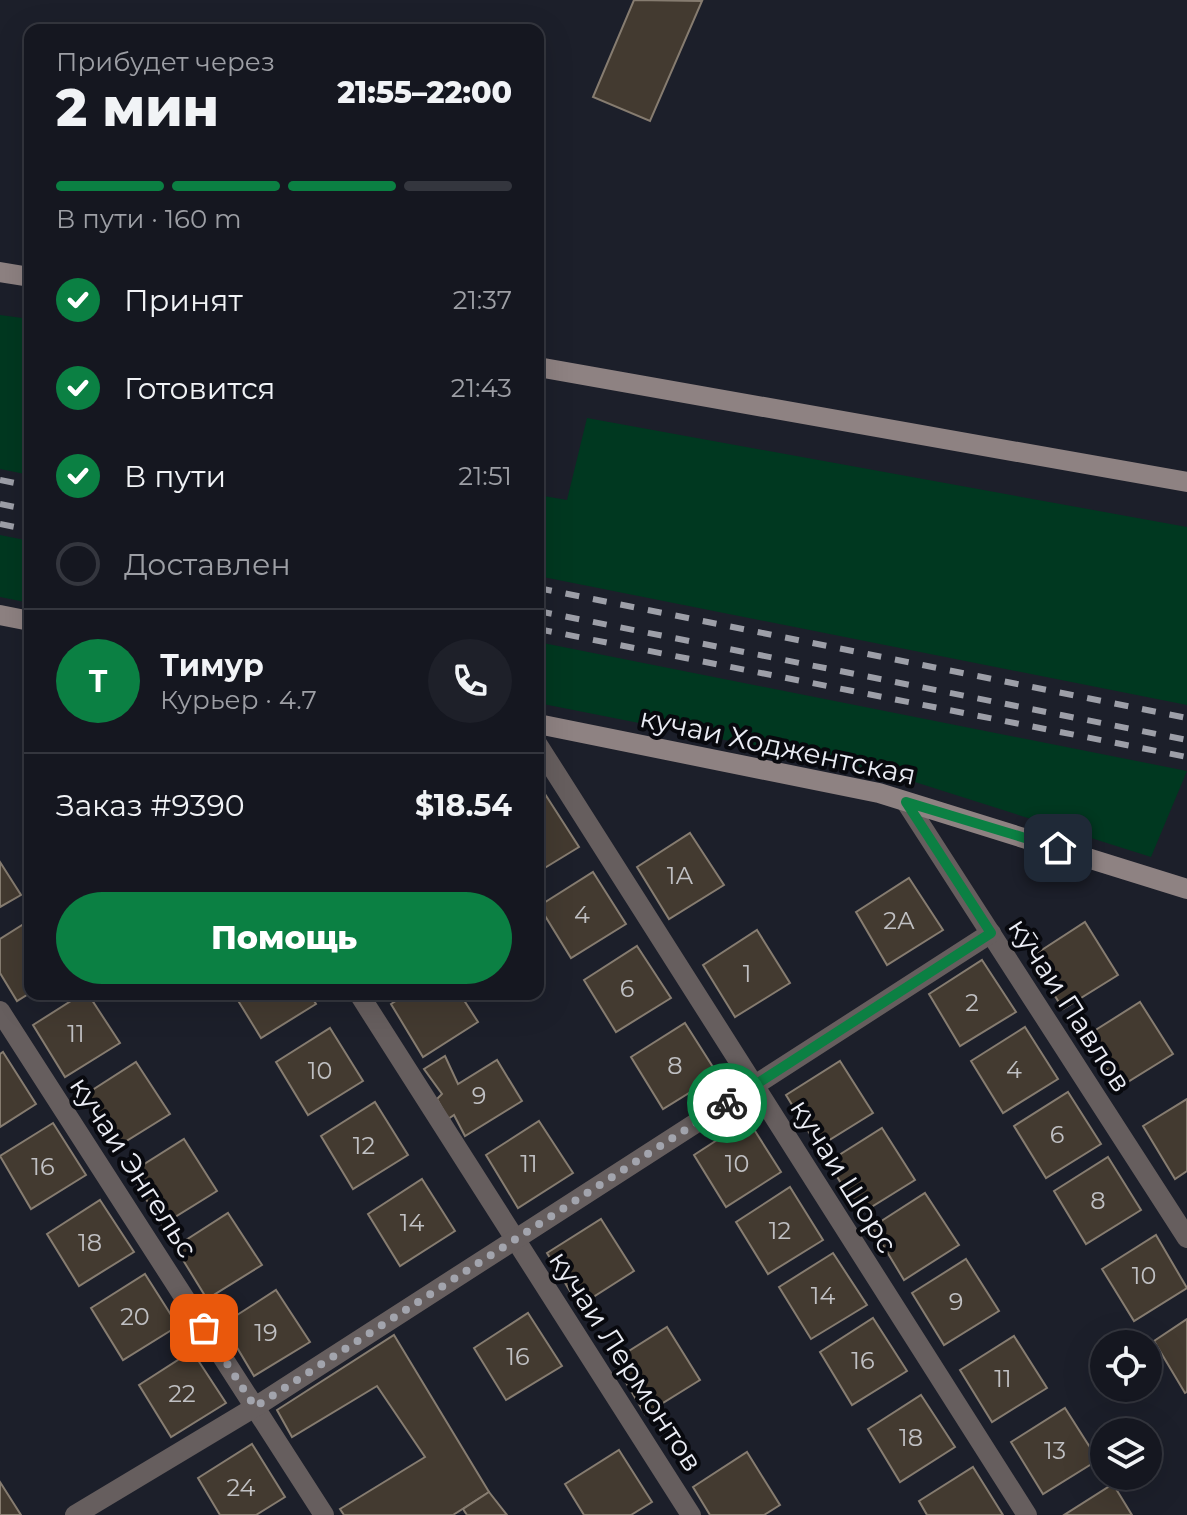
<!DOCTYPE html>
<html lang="ru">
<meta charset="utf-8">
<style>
:root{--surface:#151720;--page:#1e2029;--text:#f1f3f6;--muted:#9d9fa5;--line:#34363e;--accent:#0b8043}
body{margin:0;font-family:Montserrat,sans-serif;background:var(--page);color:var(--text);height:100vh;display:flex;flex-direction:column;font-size:30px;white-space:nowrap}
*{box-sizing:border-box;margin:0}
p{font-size:26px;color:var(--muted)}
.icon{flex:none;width:44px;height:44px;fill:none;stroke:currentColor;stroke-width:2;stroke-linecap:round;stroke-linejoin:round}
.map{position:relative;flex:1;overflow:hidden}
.drawer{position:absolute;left:24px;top:24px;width:520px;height:976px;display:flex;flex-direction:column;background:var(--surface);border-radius:16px;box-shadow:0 8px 32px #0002,0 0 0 2px var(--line)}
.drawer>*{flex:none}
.fabs{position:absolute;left:1090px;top:1330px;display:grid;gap:16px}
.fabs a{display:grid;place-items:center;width:72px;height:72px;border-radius:50%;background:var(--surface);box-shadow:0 8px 32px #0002,0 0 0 2px var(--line);font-size:40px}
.pin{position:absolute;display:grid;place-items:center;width:68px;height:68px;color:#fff;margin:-34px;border-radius:16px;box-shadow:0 4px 12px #0006}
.courier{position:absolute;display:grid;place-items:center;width:80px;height:80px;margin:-40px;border:6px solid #0b8043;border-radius:50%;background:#fff;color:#222;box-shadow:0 2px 10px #0007}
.head em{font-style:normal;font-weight:800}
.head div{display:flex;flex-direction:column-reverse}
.head{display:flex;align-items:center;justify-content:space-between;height:136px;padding:0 32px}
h1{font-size:52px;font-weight:800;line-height:60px}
.bar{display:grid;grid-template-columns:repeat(4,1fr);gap:12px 8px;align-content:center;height:96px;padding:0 32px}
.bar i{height:10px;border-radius:6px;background:var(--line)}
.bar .active{background:var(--accent)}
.bar p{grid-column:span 4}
.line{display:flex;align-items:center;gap:20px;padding:0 32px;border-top:2px solid var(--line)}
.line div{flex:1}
.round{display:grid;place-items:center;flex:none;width:84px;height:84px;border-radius:42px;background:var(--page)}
ol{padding:0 32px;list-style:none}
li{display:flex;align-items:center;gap:24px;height:88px}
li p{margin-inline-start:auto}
li .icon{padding:8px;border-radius:50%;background:var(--accent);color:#fff;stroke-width:4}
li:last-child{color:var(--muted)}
li i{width:44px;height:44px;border:4px solid var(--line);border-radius:50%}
.cta{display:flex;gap:16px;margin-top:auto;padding:16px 32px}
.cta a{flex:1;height:92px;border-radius:48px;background:var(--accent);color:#fff;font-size:32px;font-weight:800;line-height:92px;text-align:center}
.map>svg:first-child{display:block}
</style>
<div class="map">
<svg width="1187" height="1515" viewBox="0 0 1187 1515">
<rect width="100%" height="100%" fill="#1c1f2a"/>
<g fill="#003820">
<path d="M0 315 30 319V475L0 469Z"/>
<path d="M587 418 1187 527V705L538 576V495L567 500Z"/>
<path d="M0 535 30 541V603L0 597Z"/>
<path d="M538 642 1187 771 1151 857 877 770 538 703Z"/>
</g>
<g fill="#433a30" stroke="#867c70" stroke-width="2">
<path d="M634 0 702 1 650 121 593 97Z"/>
<path d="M545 794 579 847 538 872V799Z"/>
<path d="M690 833 724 885 669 919 637 867Z"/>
<path d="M0 862 21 895 0 907Z"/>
<path d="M593 872 626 924 571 958 539 906Z"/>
<path d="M909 878 943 930 887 965 856 912Z"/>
<path d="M30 920V993L17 1001 0 973V939Z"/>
<path d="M1085 922 1118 975 1063 1009 1031 957Z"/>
<path d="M757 930 790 983 735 1017 703 965Z"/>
<path d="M637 946 671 998 616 1032 584 980Z"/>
<path d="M982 960 1016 1012 960 1046 929 994Z"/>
<path d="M82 994H88L120 1043 65 1077 33 1025Z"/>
<path d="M234 994H310L316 1004 261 1038Z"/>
<path d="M407 994H460L478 1022 423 1057 391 1004Z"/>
<path d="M1140 1002 1173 1054 1118 1088 1086 1036Z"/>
<path d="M685 1023 718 1075 663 1109 631 1057Z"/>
<path d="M1025 1027 1058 1079 1003 1113 971 1061Z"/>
<path d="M330 1028 363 1081 308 1115 276 1062Z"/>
<path d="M3 1052 36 1104 0 1127V1054Z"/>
<path d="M445 1056 458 1084 497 1060 522 1101 465 1136 454 1115 448 1119 437 1099 442 1094 424 1069Z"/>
<path d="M840 1061 873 1113 818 1147 786 1095Z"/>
<path d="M136 1062 170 1114 115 1148 83 1096Z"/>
<path d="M1068 1092 1101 1144 1046 1178 1014 1126Z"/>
<path d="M1187 1099V1171L1175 1179 1143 1126Z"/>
<path d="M375 1102 408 1155 353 1189 321 1136Z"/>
<path d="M748 1120 781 1172 726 1207 694 1155Z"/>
<path d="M539 1121 573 1173 518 1208 486 1155Z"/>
<path d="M53 1123 86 1175 31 1209 0 1156Z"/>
<path d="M882 1128 915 1180 860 1214 828 1162Z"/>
<path d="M184 1139 217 1191 162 1225 130 1173Z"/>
<path d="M1108 1157 1141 1210 1086 1244 1054 1191Z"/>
<path d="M422 1179 455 1231 400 1266 368 1214Z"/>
<path d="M790 1187 823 1240 768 1274 736 1222Z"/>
<path d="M925 1193 959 1245 904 1280 872 1227Z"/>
<path d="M100 1200 134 1252 79 1286 47 1234Z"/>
<path d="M228 1213 262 1265 207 1299 175 1247Z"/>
<path d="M601 1219 634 1271 579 1306 547 1253Z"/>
<path d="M1156 1235 1187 1288 1134 1321 1102 1269Z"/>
<path d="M833 1253 867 1305 811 1339 779 1287Z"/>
<path d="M966 1259 999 1311 944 1345 912 1293Z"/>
<path d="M145 1274 178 1326 123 1360 91 1308Z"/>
<path d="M276 1290 310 1342 254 1376 223 1324Z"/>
<path d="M528 1313 562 1366 506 1400 474 1348Z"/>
<path d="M873 1318 907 1371 852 1405 820 1352Z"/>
<path d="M1187 1319V1392L1185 1393 1154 1341Z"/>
<path d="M667 1327 700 1380 645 1414 613 1361Z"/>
<path d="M394 1335 489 1492 453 1515H344L340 1509 425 1457 377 1386 292 1437 277 1410Z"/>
<path d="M1014 1336 1047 1388 992 1422 960 1370Z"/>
<path d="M192 1351 226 1403 171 1437 139 1385Z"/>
<path d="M921 1395 955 1447 900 1482 868 1429Z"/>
<path d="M1065 1408 1098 1460 1043 1494 1011 1442Z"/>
<path d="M252 1444 285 1497 256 1515H220L198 1478Z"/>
<path d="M619 1450 652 1502 631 1515H584L565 1484Z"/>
<path d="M747 1452 780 1505 764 1515H710L693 1487Z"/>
<path d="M973 1467 1003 1515H927L919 1501Z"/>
<path d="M0 1482 21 1515H0Z"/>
<path d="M1113 1484 1132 1515H1064Z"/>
<path d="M489 1492 507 1515H467L463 1509Z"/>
</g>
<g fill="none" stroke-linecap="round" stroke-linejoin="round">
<g stroke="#665e5e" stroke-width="20">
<path d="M538 745 1027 1515"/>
<path d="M906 802 1187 1238"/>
<path d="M359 994 691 1515"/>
<path d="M0 1011 324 1515"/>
<path d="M75 1515 255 1407 991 933"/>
</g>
<g stroke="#8e8282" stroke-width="20">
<path d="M0 272 30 277"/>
<path d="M538 367 1187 482"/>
<path d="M0 615 30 621"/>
<path d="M538 724 879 793 1187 889"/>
</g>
<g stroke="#9d9fa8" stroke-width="6" stroke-dasharray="14 14" stroke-linecap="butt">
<path d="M0 480 30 486"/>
<path d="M0 504 30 510"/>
<path d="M0 524 30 530"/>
<path d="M538 588 1187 718"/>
<path d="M538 611 1187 740"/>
<path d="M538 629 1187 757"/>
</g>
</g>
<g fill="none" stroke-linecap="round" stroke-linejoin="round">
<path stroke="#a2a4ad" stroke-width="8" stroke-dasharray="0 14.4" d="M204 1328 255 1407 727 1103"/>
<path stroke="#0b8043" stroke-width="10" d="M727 1103 991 933 906 802 1058 848"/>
</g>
<g text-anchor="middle" stroke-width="8" stroke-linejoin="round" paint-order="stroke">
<g font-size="24" fill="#c0c0c3">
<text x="680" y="884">1А</text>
<text x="582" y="923">4</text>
<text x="899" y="929">2А</text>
<text x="747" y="982">1</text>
<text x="627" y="997">6</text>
<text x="972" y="1011">2</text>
<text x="76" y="1042">11</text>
<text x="675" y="1074">8</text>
<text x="1014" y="1078">4</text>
<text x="320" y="1079">10</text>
<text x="479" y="1104">9</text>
<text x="1057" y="1143">6</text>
<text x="364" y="1154">12</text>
<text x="529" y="1172">11</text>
<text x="737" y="1172">10</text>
<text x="43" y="1175">16</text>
<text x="1098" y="1209">8</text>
<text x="412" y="1231">14</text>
<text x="780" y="1239">12</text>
<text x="90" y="1251">18</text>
<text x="1144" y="1284">10</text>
<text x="823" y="1304">14</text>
<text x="956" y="1310">9</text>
<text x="135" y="1325">20</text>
<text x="266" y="1341">19</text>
<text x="518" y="1365">16</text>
<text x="863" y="1369">16</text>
<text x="1003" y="1387">11</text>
<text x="182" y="1402">22</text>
<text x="911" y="1446">18</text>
<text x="1055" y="1459">13</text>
<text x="241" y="1496">24</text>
</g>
<g font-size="28" fill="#eaecf4" stroke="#08090e">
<text transform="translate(778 746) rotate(12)" y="10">кучаи Ходжентская</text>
<text transform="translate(1070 1005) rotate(57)" y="10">кӯчаи Павлов</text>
<text transform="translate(134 1167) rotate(57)" y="10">кучаи Энгельс</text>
<text transform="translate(844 1176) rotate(58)" y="10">кучаи Шорс</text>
<text transform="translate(626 1361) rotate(57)" y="10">кучаи Лермонтов</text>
</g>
</g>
</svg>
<div class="fabs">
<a><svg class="icon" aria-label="locate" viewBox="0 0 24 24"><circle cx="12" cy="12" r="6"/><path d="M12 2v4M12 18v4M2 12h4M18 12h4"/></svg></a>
<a><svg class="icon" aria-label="layers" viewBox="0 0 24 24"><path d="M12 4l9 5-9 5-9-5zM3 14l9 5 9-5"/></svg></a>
</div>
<div class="pin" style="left:204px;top:1328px;background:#ea580c"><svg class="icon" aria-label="bag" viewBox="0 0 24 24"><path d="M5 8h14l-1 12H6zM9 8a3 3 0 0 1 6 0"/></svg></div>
<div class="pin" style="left:1058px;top:848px;background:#1f2937"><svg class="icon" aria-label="home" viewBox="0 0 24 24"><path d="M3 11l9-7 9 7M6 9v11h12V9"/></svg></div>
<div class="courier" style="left:727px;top:1103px"><svg class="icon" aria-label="bike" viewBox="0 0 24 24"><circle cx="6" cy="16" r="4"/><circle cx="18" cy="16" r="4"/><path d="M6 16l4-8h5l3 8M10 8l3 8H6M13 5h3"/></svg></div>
<section class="drawer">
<div class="head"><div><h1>2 мин</h1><p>Прибудет через</p></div><em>21:55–22:00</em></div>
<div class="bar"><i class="active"></i><i class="active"></i><i class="active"></i><i></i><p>В пути · 160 m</p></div>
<ol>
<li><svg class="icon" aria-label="check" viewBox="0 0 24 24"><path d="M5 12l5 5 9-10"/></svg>Принят<p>21:37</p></li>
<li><svg class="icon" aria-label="check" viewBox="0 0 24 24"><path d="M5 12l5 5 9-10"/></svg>Готовится<p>21:43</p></li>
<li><svg class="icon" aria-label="check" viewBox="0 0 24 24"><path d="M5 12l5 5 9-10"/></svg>В пути<p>21:51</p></li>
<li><i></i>Доставлен</li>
</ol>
<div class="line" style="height:144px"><b class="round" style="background:var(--accent);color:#fff">Т</b><div><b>Тимур</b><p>Курьер · 4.7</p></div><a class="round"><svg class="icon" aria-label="phone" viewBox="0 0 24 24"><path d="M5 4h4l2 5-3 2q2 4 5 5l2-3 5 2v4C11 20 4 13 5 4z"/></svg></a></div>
<div class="line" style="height:104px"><div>Заказ #9390</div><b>$18.54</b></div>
<div class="cta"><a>Помощь</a></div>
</section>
</div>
